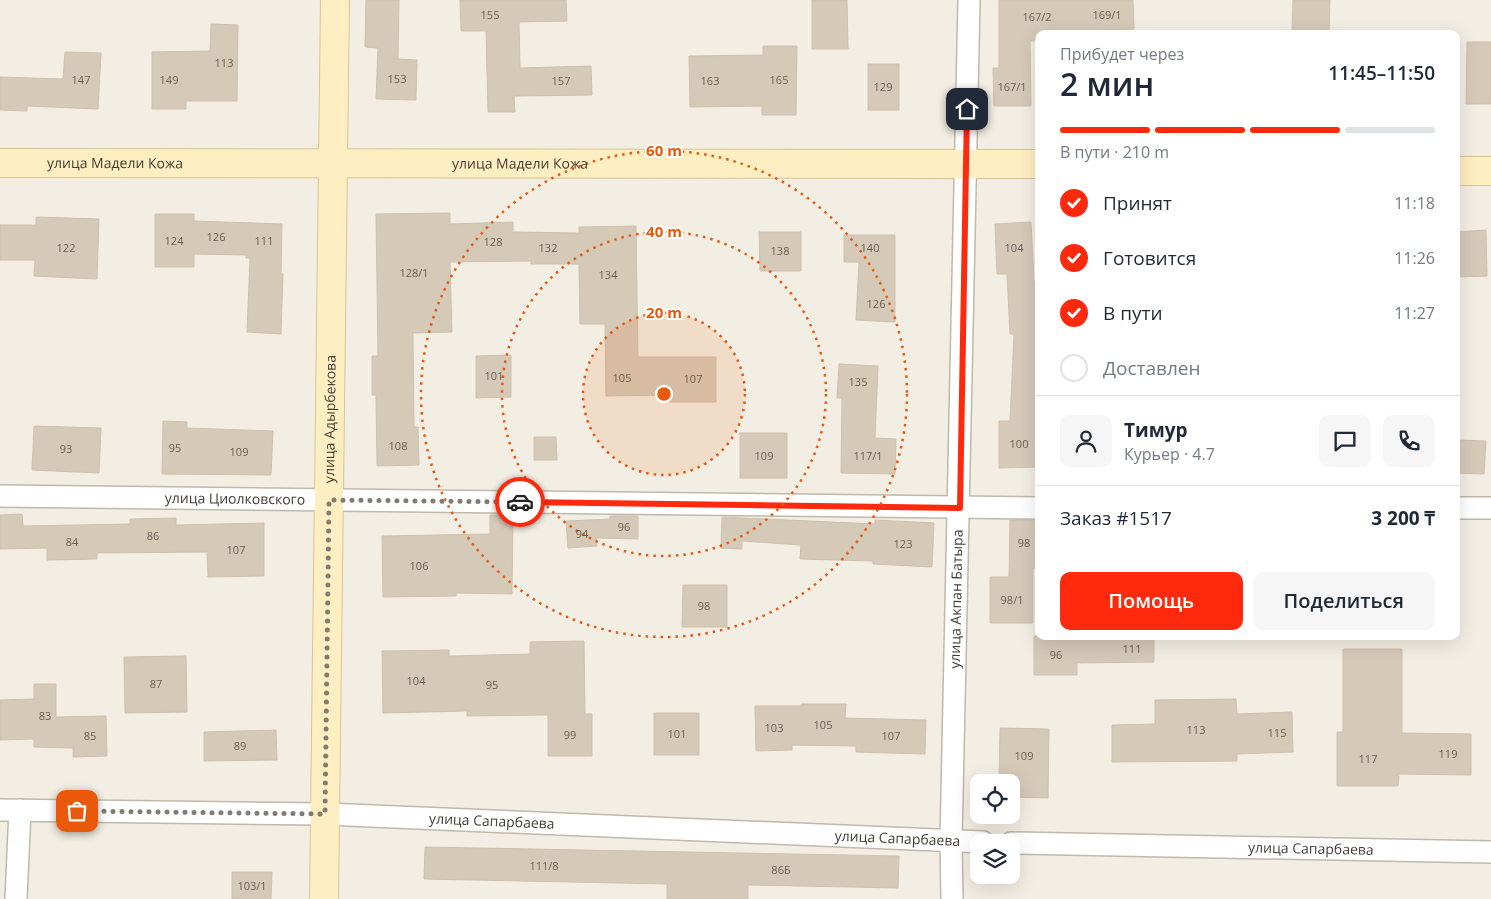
<!DOCTYPE html>
<html lang="ru">
<meta charset="utf-8">
<style>
:root{--surface:#fff;--page:#f6f6f7;--text:#1f2937;--muted:#747a83;--line:#e0e1e3;--accent:#ff2a0e}
body{margin:0;font-family:"Open Sans",sans-serif;background:var(--page);color:var(--text);height:100vh;display:flex;flex-direction:column;font-size:19px;white-space:nowrap}
*{box-sizing:border-box;margin:0}
p{font-size:16px;color:var(--muted)}
.icon{flex:none;width:28px;height:28px;fill:none;stroke:currentColor;stroke-width:2;stroke-linecap:round;stroke-linejoin:round}
.map{position:relative;flex:1;overflow:hidden}
.side{position:absolute;left:1035px;top:30px;width:425px;height:610px;display:flex;flex-direction:column;background:var(--surface);border-radius:10px;box-shadow:0 5px 20px #0002}
.side>*{flex:none}
.buttons{position:absolute;left:970px;top:774px;display:grid;gap:10px}
.buttons a{display:grid;place-items:center;width:50px;height:50px;border-radius:10px;background:var(--surface);box-shadow:0 5px 20px #0002;font-size:25px}
.pin{position:absolute;display:grid;place-items:center;width:42px;height:42px;color:#fff;margin:-21px;border-radius:10px;box-shadow:0 2px 8px #0006}
.courier{position:absolute;display:grid;place-items:center;width:50px;height:50px;margin:-25px;border:4px solid #ff2a0e;border-radius:50%;background:#fff;color:#222;box-shadow:0 1px 6px #0007}
.head em{font-style:normal;font-weight:600}
.head div{display:flex;flex-direction:column-reverse}
.head{display:flex;align-items:center;justify-content:space-between;height:85px;padding:0 25px}
h1{font-size:32px;font-weight:600;line-height:38px}
.bar{display:grid;grid-template-columns:repeat(4,1fr);gap:8px 5px;align-content:center;height:60px;padding:0 25px}
.bar i{height:6px;border-radius:4px;background:var(--line)}
.bar .selected{background:var(--accent)}
.bar p{grid-column:span 4}
.line{display:flex;align-items:center;gap:12px;padding:0 25px;border-top:1px solid var(--line)}
.line div{flex:1}
.round{display:grid;place-items:center;flex:none;width:52px;height:52px;border-radius:10px;background:var(--page)}
ol{padding:0 25px;list-style:none}
li{display:flex;align-items:center;gap:15px;height:55px}
li p{margin-inline-start:auto}
li .icon{padding:5px;border-radius:50%;background:var(--accent);color:#fff;stroke-width:4}
li:last-child{color:var(--muted)}
li i{width:28px;height:28px;border:2px solid var(--line);border-radius:50%}
.button{display:flex;gap:10px;margin-top:auto;padding:10px 25px}
.button a{flex:1;height:58px;border-radius:10px;background:var(--accent);color:#fff;font-size:20px;font-weight:600;line-height:58px;text-align:center}
.button a+a{background:var(--page);color:var(--text)}
.map>svg:first-child{display:block}
</style>
<div class="map">
<svg width="1491" height="899" viewBox="0 0 1491 899">
<rect width="100%" height="100%" fill="#f3eee3"/>
<g fill="#d5c9b8" stroke="#d0c0ab">
<path d="M366 0H399L398 59 417 60 416 100 376 99 378 48 365 47Z"/>
<path d="M460 0H566L567 21 519 22 520 68 591 66 592 95 514 96 515 112H488L486 31H461Z"/>
<path d="M812 0H847L848 49H812Z"/>
<path d="M999 0H1133L1134 29 1103 30V34H1039V41H1030L1031 106H994L993 68H999Z"/>
<path d="M1293 0H1330L1329 34H1292Z"/>
<path d="M211 24 238 25 237 101H186V109H152V52L210 51Z"/>
<path d="M1467 42H1491V104H1466Z"/>
<path d="M763 46H797L796 115H762V106L690 107 689 56 763 55Z"/>
<path d="M65 52 101 53 98 109 27 106V111L0 110V77L63 79Z"/>
<rect x="868" y="64" width="31" height="46"/>
<path d="M450 213V224L513 222V232L579 233V227L636 226 638 357H716V402H669V395L606 396 605 324H580L579 264H531V261L450 262 452 332 413 333 414 427H418L419 465 377 466 376 395H372V356H378L376 214Z"/>
<path d="M155 214H194V221L282 224 281 274H283L281 334 247 332 250 258H246V255L194 254V267H155Z"/>
<path d="M36 217 99 219 97 279 34 276 35 260H0V225H36Z"/>
<path d="M1031 222 1034 282H1039V467L999 468V421H1010L1014 334H1010L1007 274H997L995 224Z"/>
<path d="M1486 230 1487 276 1456 277V232Z"/>
<path d="M759 232H801V271H760Z"/>
<path d="M844 235H895V322L856 320 859 262H844Z"/>
<path d="M511 355V397L476 398V356Z"/>
<path d="M839 364 878 366 875 438 896 439 895 474 841 473 842 398H837Z"/>
<path d="M163 421 187 422V428L273 431 271 475 162 474Z"/>
<path d="M34 426 101 428 99 473 32 470Z"/>
<rect x="740" y="433" width="47" height="45"/>
<path d="M534 437H556L557 460H534Z"/>
<path d="M1456 440 1486 441 1484 474 1456 473Z"/>
<path d="M22 514 23 526 130 524V519L176 518V525L264 523V576L208 577 207 552 97 553V559L47 560V548L0 549V515Z"/>
<path d="M490 515H513L512 594 456 593V596L383 597 382 536 490 534Z"/>
<path d="M610 516H638V539L596 538 597 546 568 548 566 521 610 519Z"/>
<path d="M722 517 875 524V520L934 523 932 567 873 564V561L800 559 801 545 742 541V549L721 548Z"/>
<path d="M1010 520H1039V568H1033V623H990V577H1009Z"/>
<path d="M683 585H727V627H682Z"/>
<path d="M1034 636H1154V662L1077 663V675H1034Z"/>
<path d="M584 641 585 714H592V756H548V715L467 716V711L383 713 382 651 449 650V656L530 654V642Z"/>
<path d="M1343 649H1402V733L1471 734V775L1399 774 1398 786H1337V732H1343Z"/>
<path d="M186 656 187 712 125 713 124 657Z"/>
<path d="M34 684H56V717L106 716 107 756 73 757V748L34 747V739L0 740V700L34 699Z"/>
<path d="M1236 699 1237 714 1292 712 1293 752 1237 754V761L1112 762V725L1155 724V700Z"/>
<path d="M801 704H846L845 718 926 720 925 754 856 752V746L792 745V750L756 751 755 706H801Z"/>
<rect x="654" y="713" width="45" height="42"/>
<path d="M1000 728 1049 729 1048 798 1011 797V782H999Z"/>
<path d="M276 730 277 760 204 761V732Z"/>
<path d="M425 847 899 856 898 888 748 885V899H667V884L424 879Z"/>
<path d="M232 872H272L271 899H232Z"/>
</g>
<g fill="none" stroke-linecap="round" stroke-linejoin="round">
<g stroke="#c1b8a9" stroke-width="24">
<g id="street">
<path id="s1" d="M0 496 1039 508"/>
<path d="M1456 508H1491"/>
<path id="s2" d="M0 810 325 814 983 842"/>
<path id="s3" d="M1011 843 1491 852"/>
<path d="M16 899 20 810"/>
<path id="s4" d="M952 899 951 842 969 0"/>
</g>
</g>
<g stroke="#d9c393" stroke-width="30">
<g id="secondary">
<path id="s5" d="M0 163 1039 164"/>
<path d="M1456 171H1491"/>
<path id="s6" d="M324 899 335 0"/>
</g>
</g>
<use href="#street" stroke="#fff" stroke-width="21"/>
<use href="#secondary" stroke="#ffeec1" stroke-width="28"/>
</g>
<g fill="none" stroke-linecap="round" stroke-linejoin="round">
<path stroke="#827b71" stroke-width="5" stroke-dasharray="0 9" d="M77 811 325 814 329 500 520 502"/>
<path stroke="#ff2a0e" stroke-width="6" d="M520 502 960 508 967 109"/>
</g>
<circle cx="664" cy="394" r="81" fill="#e8590c" fill-opacity=".12"/>
<g fill="none" stroke="#e8590c" stroke-width="2.5" stroke-dasharray="2.5 5">
<circle cx="664" cy="394" r="81"/>
<circle cx="664" cy="394" r="162"/>
<circle cx="664" cy="394" r="243"/>
</g>
<g text-anchor="middle" stroke-width="4" stroke-linejoin="round" paint-order="stroke">
<g font-size="11" fill="#696054">
<text x="490" y="19">155</text>
<text x="1107" y="19">169/1</text>
<text x="1037" y="21">167/2</text>
<text x="224" y="67">113</text>
<text x="397" y="83">153</text>
<text x="81" y="84">147</text>
<text x="169" y="84">149</text>
<text x="779" y="84">165</text>
<text x="561" y="85">157</text>
<text x="710" y="85">163</text>
<text x="883" y="91">129</text>
<text x="1012" y="91">167/1</text>
<text x="216" y="241">126</text>
<text x="174" y="245">124</text>
<text x="264" y="245">111</text>
<text x="493" y="246">128</text>
<text x="66" y="252">122</text>
<text x="548" y="252">132</text>
<text x="870" y="252">140</text>
<text x="1014" y="252">104</text>
<text x="780" y="255">138</text>
<text x="414" y="277">128/1</text>
<text x="608" y="279">134</text>
<text x="876" y="308">126</text>
<text x="494" y="380">101</text>
<text x="622" y="382">105</text>
<text x="693" y="383">107</text>
<text x="858" y="386">135</text>
<text x="1019" y="448">100</text>
<text x="398" y="450">108</text>
<text x="175" y="452">95</text>
<text x="66" y="453">93</text>
<text x="239" y="456">109</text>
<text x="764" y="460">109</text>
<text x="868" y="460">117/1</text>
<text x="624" y="531">96</text>
<text x="582" y="538">94</text>
<text x="153" y="540">86</text>
<text x="72" y="546">84</text>
<text x="1024" y="547">98</text>
<text x="903" y="548">123</text>
<text x="236" y="554">107</text>
<text x="419" y="570">106</text>
<text x="1012" y="604">98/1</text>
<text x="704" y="610">98</text>
<text x="1132" y="653">111</text>
<text x="1056" y="659">96</text>
<text x="416" y="685">104</text>
<text x="156" y="688">87</text>
<text x="492" y="689">95</text>
<text x="45" y="720">83</text>
<text x="823" y="729">105</text>
<text x="774" y="732">103</text>
<text x="1196" y="734">113</text>
<text x="1277" y="737">115</text>
<text x="677" y="738">101</text>
<text x="570" y="739">99</text>
<text x="90" y="740">85</text>
<text x="891" y="740">107</text>
<text x="240" y="750">89</text>
<text x="1448" y="758">119</text>
<text x="1024" y="760">109</text>
<text x="1368" y="763">117</text>
<text x="544" y="870">111/8</text>
<text x="781" y="874">86Б</text>
<text x="252" y="890">103/1</text>
</g>
<g font-size="14" fill="#453d33" stroke="#fff">
<text dy="5" stroke="none"><textPath href="#s5" startOffset="115">улица Мадели Кожа</textPath></text>
<text dy="5" stroke="none"><textPath href="#s5" startOffset="520">улица Мадели Кожа</textPath></text>
<text dy="5" stroke="none"><textPath href="#s6" startOffset="480">улица Адырбекова</textPath></text>
<text dy="5" stroke="none"><textPath href="#s1" startOffset="235">улица Циолковского</textPath></text>
<text dy="5" stroke="none"><textPath href="#s4" startOffset="300">улица Акпан Батыра</textPath></text>
<text dy="5" stroke="none"><textPath href="#s2" startOffset="492">улица Сапарбаева</textPath></text>
<text dy="5" stroke="none"><textPath href="#s2" startOffset="898">улица Сапарбаева</textPath></text>
<text dy="5" stroke="none"><textPath href="#s3" startOffset="300">улица Сапарбаева</textPath></text>
</g>
</g>
<circle cx="664" cy="394" r="8" fill="#e8590c" stroke="#fff" stroke-width="2.5"/>
<g font-size="15" text-anchor="middle" font-weight="bold" fill="#e8590c" stroke="#fff" stroke-width="4" stroke-linejoin="round" paint-order="stroke">
<text x="664" y="156">60 m</text>
<text x="664" y="237">40 m</text>
<text x="664" y="318">20 m</text>
</g>
</svg>
<div class="buttons">
<a><svg class="icon" aria-label="locate" viewBox="0 0 24 24"><circle cx="12" cy="12" r="6"/><path d="M12 2v4M12 18v4M2 12h4M18 12h4"/></svg></a>
<a><svg class="icon" aria-label="layers" viewBox="0 0 24 24"><path d="M12 4l9 5-9 5-9-5zM3 14l9 5 9-5"/></svg></a>
</div>
<div class="pin" style="left:77px;top:811px;background:#ea580c"><svg class="icon" aria-label="bag" viewBox="0 0 24 24"><path d="M5 8h14l-1 12H6zM9 8a3 3 0 0 1 6 0"/></svg></div>
<div class="pin" style="left:967px;top:109px;background:#1f2937"><svg class="icon" aria-label="home" viewBox="0 0 24 24"><path d="M3 11l9-7 9 7M6 9v11h12V9"/></svg></div>
<div class="courier" style="left:520px;top:502px"><svg class="icon" aria-label="car" viewBox="0 0 24 24"><path d="M5 17H2v-5l4-1 3-4h7l3 4 3 1v5h-3M9 17h6M6 11h13"/><circle cx="7" cy="17" r="2"/><circle cx="17" cy="17" r="2"/></svg></div>
<section class="side">
<div class="head"><div><h1>2 мин</h1><p>Прибудет через</p></div><em>11:45–11:50</em></div>
<div class="bar"><i class="selected"></i><i class="selected"></i><i class="selected"></i><i></i><p>В пути · 210 m</p></div>
<ol>
<li><svg class="icon" aria-label="check" viewBox="0 0 24 24"><path d="M5 12l5 5 9-10"/></svg>Принят<p>11:18</p></li>
<li><svg class="icon" aria-label="check" viewBox="0 0 24 24"><path d="M5 12l5 5 9-10"/></svg>Готовится<p>11:26</p></li>
<li><svg class="icon" aria-label="check" viewBox="0 0 24 24"><path d="M5 12l5 5 9-10"/></svg>В пути<p>11:27</p></li>
<li><i></i>Доставлен</li>
</ol>
<div class="line" style="height:90px"><a class="round"><svg class="icon" aria-label="person" viewBox="0 0 24 24"><circle cx="12" cy="8" r="4"/><path d="M4 21q1-7 8-7t8 7"/></svg></a><div><b>Тимур</b><p>Курьер · 4.7</p></div><a class="round"><svg class="icon" aria-label="chat" viewBox="0 0 24 24"><path d="M4 5h16v11H9l-5 4z"/></svg></a><a class="round"><svg class="icon" aria-label="phone" viewBox="0 0 24 24"><path d="M5 4h4l2 5-3 2q2 4 5 5l2-3 5 2v4C11 20 4 13 5 4z"/></svg></a></div>
<div class="line" style="height:65px"><div>Заказ #1517</div><b>3 200 ₸</b></div>
<div class="button"><a>Помощь</a><a>Поделиться</a></div>
</section>
</div>
